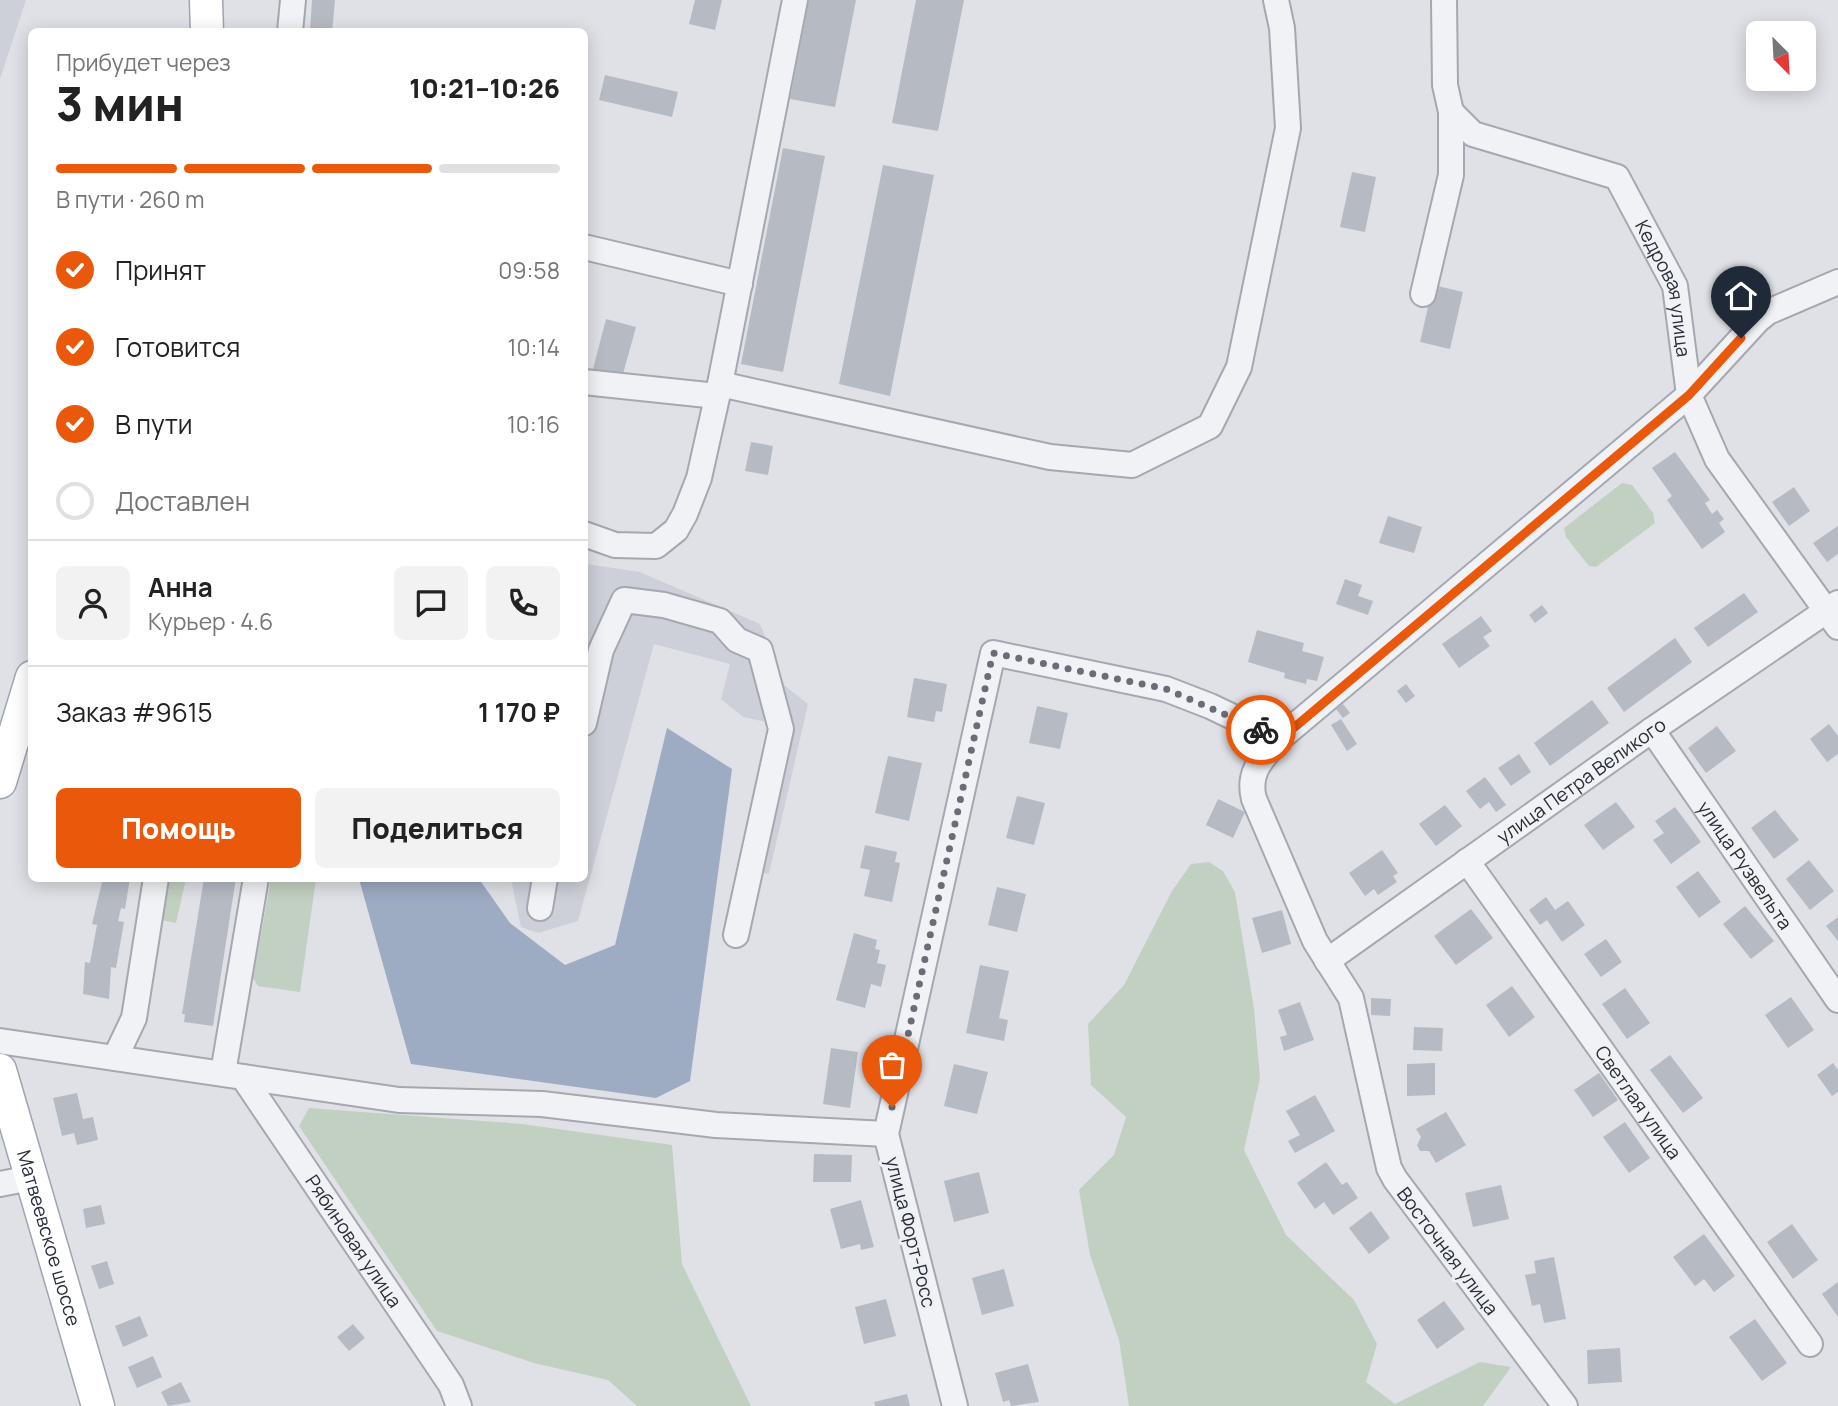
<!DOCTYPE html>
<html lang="ru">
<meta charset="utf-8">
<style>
:root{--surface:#fff;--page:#f2f2f2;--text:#222;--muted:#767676;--line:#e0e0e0;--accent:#ea580c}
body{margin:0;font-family:Manrope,sans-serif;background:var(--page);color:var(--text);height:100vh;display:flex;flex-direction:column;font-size:26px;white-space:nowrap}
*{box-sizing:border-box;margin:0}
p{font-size:23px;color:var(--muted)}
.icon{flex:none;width:38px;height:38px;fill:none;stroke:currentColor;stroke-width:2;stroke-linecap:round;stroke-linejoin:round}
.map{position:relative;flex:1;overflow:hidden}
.panel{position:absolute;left:28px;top:28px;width:560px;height:854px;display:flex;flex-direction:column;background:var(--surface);border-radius:10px;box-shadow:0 4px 18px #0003}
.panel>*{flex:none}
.needle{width:46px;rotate:156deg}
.controls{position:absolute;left:1746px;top:21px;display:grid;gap:14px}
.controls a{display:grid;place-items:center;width:70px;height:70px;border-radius:10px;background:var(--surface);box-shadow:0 4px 18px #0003;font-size:35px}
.pin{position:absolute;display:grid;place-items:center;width:60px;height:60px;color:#fff;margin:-72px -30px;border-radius:50% 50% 50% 0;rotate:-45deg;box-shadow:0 0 7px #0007}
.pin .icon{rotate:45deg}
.courier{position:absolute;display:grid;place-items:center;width:70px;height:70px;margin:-35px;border:5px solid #ea580c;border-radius:50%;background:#fff;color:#222;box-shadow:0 2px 9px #0007}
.summary em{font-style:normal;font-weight:800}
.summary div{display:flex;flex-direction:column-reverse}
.summary{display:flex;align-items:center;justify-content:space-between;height:119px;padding:0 28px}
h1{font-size:46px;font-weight:800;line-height:52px}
.bar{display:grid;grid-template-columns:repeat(4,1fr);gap:10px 7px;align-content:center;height:84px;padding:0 28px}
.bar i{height:9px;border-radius:5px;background:var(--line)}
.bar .active{background:var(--accent)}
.bar p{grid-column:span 4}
.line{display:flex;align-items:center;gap:18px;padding:0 28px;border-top:2px solid var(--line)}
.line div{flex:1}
.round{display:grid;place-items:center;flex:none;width:74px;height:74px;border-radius:10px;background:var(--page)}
ol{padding:0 28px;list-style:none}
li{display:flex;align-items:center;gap:21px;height:77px}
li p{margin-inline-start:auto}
li .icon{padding:7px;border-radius:50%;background:var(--accent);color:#fff;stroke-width:4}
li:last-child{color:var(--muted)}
li i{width:38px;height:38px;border:4px solid var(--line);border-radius:50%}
.primary-button{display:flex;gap:14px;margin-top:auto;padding:14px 28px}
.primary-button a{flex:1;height:80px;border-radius:10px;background:var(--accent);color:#fff;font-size:28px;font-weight:800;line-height:80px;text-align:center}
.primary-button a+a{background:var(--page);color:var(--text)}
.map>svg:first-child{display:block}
</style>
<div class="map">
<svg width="1838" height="1406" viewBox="0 0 1838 1406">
<rect width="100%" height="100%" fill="#dfe1e7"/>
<g fill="#cdd0d8">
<path d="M0 0H26L0 79Z"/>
<path d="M586 564 640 572 760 624 785 686 808 704 769 874 747 869 780 725 743 717 721 699 730 664 654 644 578 921 538 933 521 927 511 879 584 878Z"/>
</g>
<g fill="#c2d0c1">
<path d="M1622 483 1632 485 1653 513 1655 523 1596 567 1589 566 1566 537 1564 528Z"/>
<path d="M1209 862 1223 871 1235 892 1254 1009 1260 1078 1244 1150 1286 1235 1354 1300 1377 1344 1366 1382 1395 1404 1480 1362 1511 1367 1483 1406H1129L1119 1340 1090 1255 1079 1190 1114 1155 1126 1117 1091 1085 1088 1024 1124 985 1172 891 1191 864Z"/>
<path d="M159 879H186L176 923 150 918Z"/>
<path d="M271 879H316L300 992 258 986 253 978Z"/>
<path d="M309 1108 522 1124 672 1145 682 1264 751 1406H637L608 1380 534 1363 437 1331 299 1126Z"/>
</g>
<path fill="#9dabc3" d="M667 728 732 769 690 1081 656 1098 411 1064 359 879H479L510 923 565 965 615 945Z"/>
<g fill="#b6bac3">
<path d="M312 0H335L332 32H310Z"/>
<path d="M695 0H722L715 30 689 24Z"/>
<path d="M809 0H856L835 107 790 99Z"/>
<path d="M916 0H964L938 131 892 123Z"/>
<path d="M605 75 678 92 672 117 599 100Z"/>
<path d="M783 148 825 156 783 372 741 364Z"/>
<path d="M883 165 934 175 890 396 839 384Z"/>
<path d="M1352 172 1376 177 1365 232 1340 227Z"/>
<path d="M1433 285 1463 292 1450 349 1420 342Z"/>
<path d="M606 319 636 327 621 381 592 373Z"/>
<path d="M751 442 773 446 768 475 745 471Z"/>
<path d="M1675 452 1710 500 1705 503 1712 514 1717 510 1724 519 1719 523 1725 532 1702 549 1667 500 1672 496 1652 468Z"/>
<path d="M1794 487 1810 511 1789 526 1772 502Z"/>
<path d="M1388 516 1422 527 1414 553 1379 543Z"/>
<path d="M1838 526V554L1827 562 1813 543Z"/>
<path d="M1345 579 1362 585 1358 596 1373 601 1368 615 1336 604Z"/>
<path d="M1744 593 1758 612 1708 647 1694 628Z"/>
<path d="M1542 605 1548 613 1535 623 1529 615Z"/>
<path d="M1481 616 1492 631 1483 637 1490 646 1459 668 1442 644Z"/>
<path d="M1257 630 1304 643 1302 651 1324 657 1317 681 1307 679 1306 684 1284 678 1285 673 1248 662Z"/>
<path d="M1675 638 1692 662 1624 712 1607 688Z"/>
<path d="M914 678 947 684 942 712 936 711 934 722 907 717Z"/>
<path d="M1406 684 1415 696 1406 703 1397 691Z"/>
<path d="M1592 700 1609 723 1550 766 1534 743Z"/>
<path d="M1343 704 1350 713 1343 718 1336 709Z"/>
<path d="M1037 706 1068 713 1060 749 1029 743Z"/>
<path d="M1341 719 1357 744 1347 751 1331 725Z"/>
<path d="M1829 724 1838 736V754L1827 762 1810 739Z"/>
<path d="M1717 726 1736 751 1706 773 1688 748Z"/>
<path d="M1519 754 1531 772 1511 786 1498 768Z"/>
<path d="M888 756 922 763 909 821 875 813Z"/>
<path d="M1485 777 1506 805 1496 812 1489 802 1480 809 1466 791Z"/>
<path d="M1017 796 1045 803 1034 845 1006 838Z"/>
<path d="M1218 799 1245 812 1233 838 1206 825Z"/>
<path d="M1616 802 1635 827 1603 850 1584 825Z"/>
<path d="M1445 805 1462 826 1436 846 1419 824Z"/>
<path d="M1675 807 1701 842 1671 864 1653 840 1664 833 1655 821Z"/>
<path d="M1775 810 1799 840 1774 859 1751 828Z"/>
<path d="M865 845 897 852 895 862 900 863 892 902 864 896 870 870 860 868Z"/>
<path d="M1382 850 1398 873 1393 876 1397 882 1378 895 1374 889 1365 896 1349 873Z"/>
<path d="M1809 860 1834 891 1810 910 1786 879Z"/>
<path d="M1698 871 1721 902 1699 918 1676 887Z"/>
<path d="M103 878H130L125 909 121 908 118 921 124 922 116 968 111 967 109 999 83 994 85 962 90 963 97 925 92 924Z"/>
<path d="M204 878H236L213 1026 184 1022 185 1014H182Z"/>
<path d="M997 887 1026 894 1017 932 988 925Z"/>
<path d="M1546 897 1555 910 1568 901 1585 925 1562 942 1547 920 1540 925 1529 910Z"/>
<path d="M1745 906 1774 941 1751 959 1723 924Z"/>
<path d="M1471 909 1493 938 1456 965 1434 936Z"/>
<path d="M1282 910 1291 944 1262 953 1252 918Z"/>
<path d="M1838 917V941L1826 926Z"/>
<path d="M854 933 877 940 875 949 880 950 877 963 886 965 881 987 871 984 865 1008 836 1000Z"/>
<path d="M1606 939 1622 962 1601 977 1584 954Z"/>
<path d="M980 965 1009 971 999 1018 1008 1020 1004 1041 966 1033Z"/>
<path d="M1512 986 1535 1017 1509 1037 1486 1005Z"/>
<path d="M1625 988 1650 1023 1627 1039 1602 1004Z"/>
<path d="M1791 997 1814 1030 1788 1048 1765 1015Z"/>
<path d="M1371 998 1391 999 1390 1016 1371 1015Z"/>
<path d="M1300 1002 1314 1040 1284 1051 1280 1037 1287 1035 1278 1010Z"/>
<path d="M1414 1027 1443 1028 1442 1051 1413 1050Z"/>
<path d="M831 1048 858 1052 850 1108 823 1104Z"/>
<path d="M1670 1055 1703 1098 1683 1113 1650 1070Z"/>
<path d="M1435 1063V1095L1407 1096V1064Z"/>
<path d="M1833 1063 1838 1070V1092L1832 1096 1817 1075Z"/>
<path d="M954 1064 988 1072 977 1114 944 1106Z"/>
<path d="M1599 1073 1618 1100 1593 1117 1574 1090Z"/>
<path d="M77 1093 83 1119 93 1117 98 1140 77 1145 74 1133 62 1136 53 1098Z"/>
<path d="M1315 1095 1335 1131 1295 1153 1288 1141 1300 1135 1286 1111Z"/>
<path d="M1446 1112 1466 1145 1436 1163 1429 1151H1420L1417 1145 1421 1137 1416 1129Z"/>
<path d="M1625 1122 1650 1158 1629 1173 1603 1137Z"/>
<path d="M814 1154 852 1155 851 1182H813Z"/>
<path d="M1326 1162 1342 1185 1347 1182 1358 1198 1333 1215 1324 1202 1315 1209 1297 1183Z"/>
<path d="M979 1172 989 1213 954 1222 944 1181Z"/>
<path d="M1501 1185 1509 1219 1473 1227 1465 1193Z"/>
<path d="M861 1200 874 1247 861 1250 860 1244 841 1249 830 1209Z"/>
<path d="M101 1205 105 1224 86 1228 83 1209Z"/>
<path d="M1371 1211 1390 1238 1369 1254 1349 1228Z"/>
<path d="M1792 1224 1818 1260 1793 1279 1767 1242Z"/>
<path d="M1704 1234 1735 1276 1714 1292 1704 1279 1695 1286 1673 1257Z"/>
<path d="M1554 1257 1566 1319 1544 1323 1540 1304 1532 1306 1525 1275 1536 1273 1534 1261Z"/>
<path d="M107 1261 114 1284 99 1289 91 1266Z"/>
<path d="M1004 1269 1014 1306 982 1315 972 1278Z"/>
<path d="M1838 1282V1317L1822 1294Z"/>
<path d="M886 1299 896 1336 864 1344 855 1307Z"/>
<path d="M1444 1301 1465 1329 1437 1349 1417 1320Z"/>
<path d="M140 1316 148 1336 123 1347 115 1326Z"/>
<path d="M1755 1319 1787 1363 1762 1381 1729 1337Z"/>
<path d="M353 1324 365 1338 349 1351 337 1337Z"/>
<path d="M1620 1348 1622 1382 1588 1384 1587 1350Z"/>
<path d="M153 1356 162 1377 137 1388 128 1367Z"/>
<path d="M1028 1364 1039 1402 1011 1406 1009 1400 1003 1402 995 1373Z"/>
<path d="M181 1382 191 1402 168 1406 161 1392Z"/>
<path d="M907 1394 910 1406H875L874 1402Z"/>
</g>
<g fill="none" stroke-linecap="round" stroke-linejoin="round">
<g stroke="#a5a8b0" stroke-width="28">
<g id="minor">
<path d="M290 32 293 0"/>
<path id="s1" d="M1451 112 1473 134 1617 177 1675 286 1689 395 1717 459 1838 627"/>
<path d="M584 247 740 284"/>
<path d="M1423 294 1451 175V112L1445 85 1444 0"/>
<path d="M584 382 717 396"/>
<path d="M720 384 795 0"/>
<path d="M584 534 615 545 656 546 676 530 685 514 699 478 720 384 1050 457 1132 465 1210 426 1239 367 1288 128 1282 28 1276 0"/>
<path d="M584 723 601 650 624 600 664 605 720 621 737 640 760 650 781 729 736 935"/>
<path id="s2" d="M1652 730 1838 1000"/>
<path id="s3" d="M1467 861 1810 1344"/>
<path d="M540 908 545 878"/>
<path id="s4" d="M1327 961 1652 730 1838 603"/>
<path d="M0 1041 399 1100 542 1104 716 1125 886 1134"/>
<path d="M115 1058 134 1018 156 878"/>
<path d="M223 1073 256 878"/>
<path id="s5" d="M243 1077 451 1385 459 1406"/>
<path d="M0 1184 31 1178"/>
<path d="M955 1406 886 1134 993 653 1166 689 1210 706 1279 739"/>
<path d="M1565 1406 1395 1179 1389 1168 1351 998 1315 941 1254 799C1247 772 1262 759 1279 739L1689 395 1758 320 1768 312 1838 282"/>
</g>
</g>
<g stroke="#9fa4b1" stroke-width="35">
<g id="major">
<path d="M206 0 207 32"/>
<path d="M0 782 32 677"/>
<path id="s6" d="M0 1070 98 1406"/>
</g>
</g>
<use href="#minor" stroke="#f1f2f5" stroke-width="24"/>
<use href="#major" stroke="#fff" stroke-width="32"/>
</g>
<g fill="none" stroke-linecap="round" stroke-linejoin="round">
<path stroke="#696d78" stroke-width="7" stroke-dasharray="0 12.6" d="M892 1107 993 653 1166 689 1261 730"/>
<path stroke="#ea580c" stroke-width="9" d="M1261 730 1279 739 1296 726 1689 395 1741 338"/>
</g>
<g text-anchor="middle" stroke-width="6" stroke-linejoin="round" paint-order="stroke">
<g font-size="19" fill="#292e3c" stroke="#eef0f4">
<text dy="7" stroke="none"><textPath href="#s1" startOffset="304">Кедровая улица</textPath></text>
<text dy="7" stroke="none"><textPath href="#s4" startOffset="312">улица Петра Великого</textPath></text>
<text dy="7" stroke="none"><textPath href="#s2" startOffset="164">улица Рузвельта</textPath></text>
<text dy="7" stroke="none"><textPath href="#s3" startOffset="296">Светлая улица</textPath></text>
<text transform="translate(911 1232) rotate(76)" y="7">улица Форт-Росс</text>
<text dy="7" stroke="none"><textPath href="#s6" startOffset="175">Матвеевское шоссе</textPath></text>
<text dy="7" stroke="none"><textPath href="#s5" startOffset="198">Рябиновая улица</textPath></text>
<text transform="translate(1448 1251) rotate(53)" y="7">Восточная улица</text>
</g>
</g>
</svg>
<div class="controls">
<a><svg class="needle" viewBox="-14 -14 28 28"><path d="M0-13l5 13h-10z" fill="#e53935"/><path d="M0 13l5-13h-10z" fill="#767676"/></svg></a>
</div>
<div class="pin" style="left:892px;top:1107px;background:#ea580c"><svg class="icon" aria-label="bag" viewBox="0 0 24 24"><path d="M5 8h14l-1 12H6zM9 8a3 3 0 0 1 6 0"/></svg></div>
<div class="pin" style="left:1741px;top:338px;background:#1f2937"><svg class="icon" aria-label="home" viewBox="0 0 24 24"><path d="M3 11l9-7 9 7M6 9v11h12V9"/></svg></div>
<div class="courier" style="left:1261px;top:730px"><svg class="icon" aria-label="bike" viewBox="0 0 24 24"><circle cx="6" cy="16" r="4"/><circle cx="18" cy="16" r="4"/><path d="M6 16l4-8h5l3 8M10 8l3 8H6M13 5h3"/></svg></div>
<section class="panel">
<div class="summary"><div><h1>3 мин</h1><p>Прибудет через</p></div><em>10:21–10:26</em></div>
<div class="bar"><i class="active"></i><i class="active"></i><i class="active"></i><i></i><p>В пути · 260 m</p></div>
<ol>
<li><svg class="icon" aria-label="check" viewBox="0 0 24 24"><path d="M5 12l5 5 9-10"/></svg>Принят<p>09:58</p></li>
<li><svg class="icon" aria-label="check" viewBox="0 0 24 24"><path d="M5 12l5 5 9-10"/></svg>Готовится<p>10:14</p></li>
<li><svg class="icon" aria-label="check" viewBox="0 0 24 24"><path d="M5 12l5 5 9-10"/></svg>В пути<p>10:16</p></li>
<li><i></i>Доставлен</li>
</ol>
<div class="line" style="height:126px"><a class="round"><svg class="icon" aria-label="person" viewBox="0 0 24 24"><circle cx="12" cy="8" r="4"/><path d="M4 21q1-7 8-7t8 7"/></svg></a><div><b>Анна</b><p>Курьер · 4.6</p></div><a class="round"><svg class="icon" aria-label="chat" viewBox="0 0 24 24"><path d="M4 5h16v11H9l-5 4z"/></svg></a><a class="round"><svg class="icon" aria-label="phone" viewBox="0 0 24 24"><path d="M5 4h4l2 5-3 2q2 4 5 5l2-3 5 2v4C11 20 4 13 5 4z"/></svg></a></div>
<div class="line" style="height:91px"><div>Заказ #9615</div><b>1 170 ₽</b></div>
<div class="primary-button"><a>Помощь</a><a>Поделиться</a></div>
</section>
</div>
